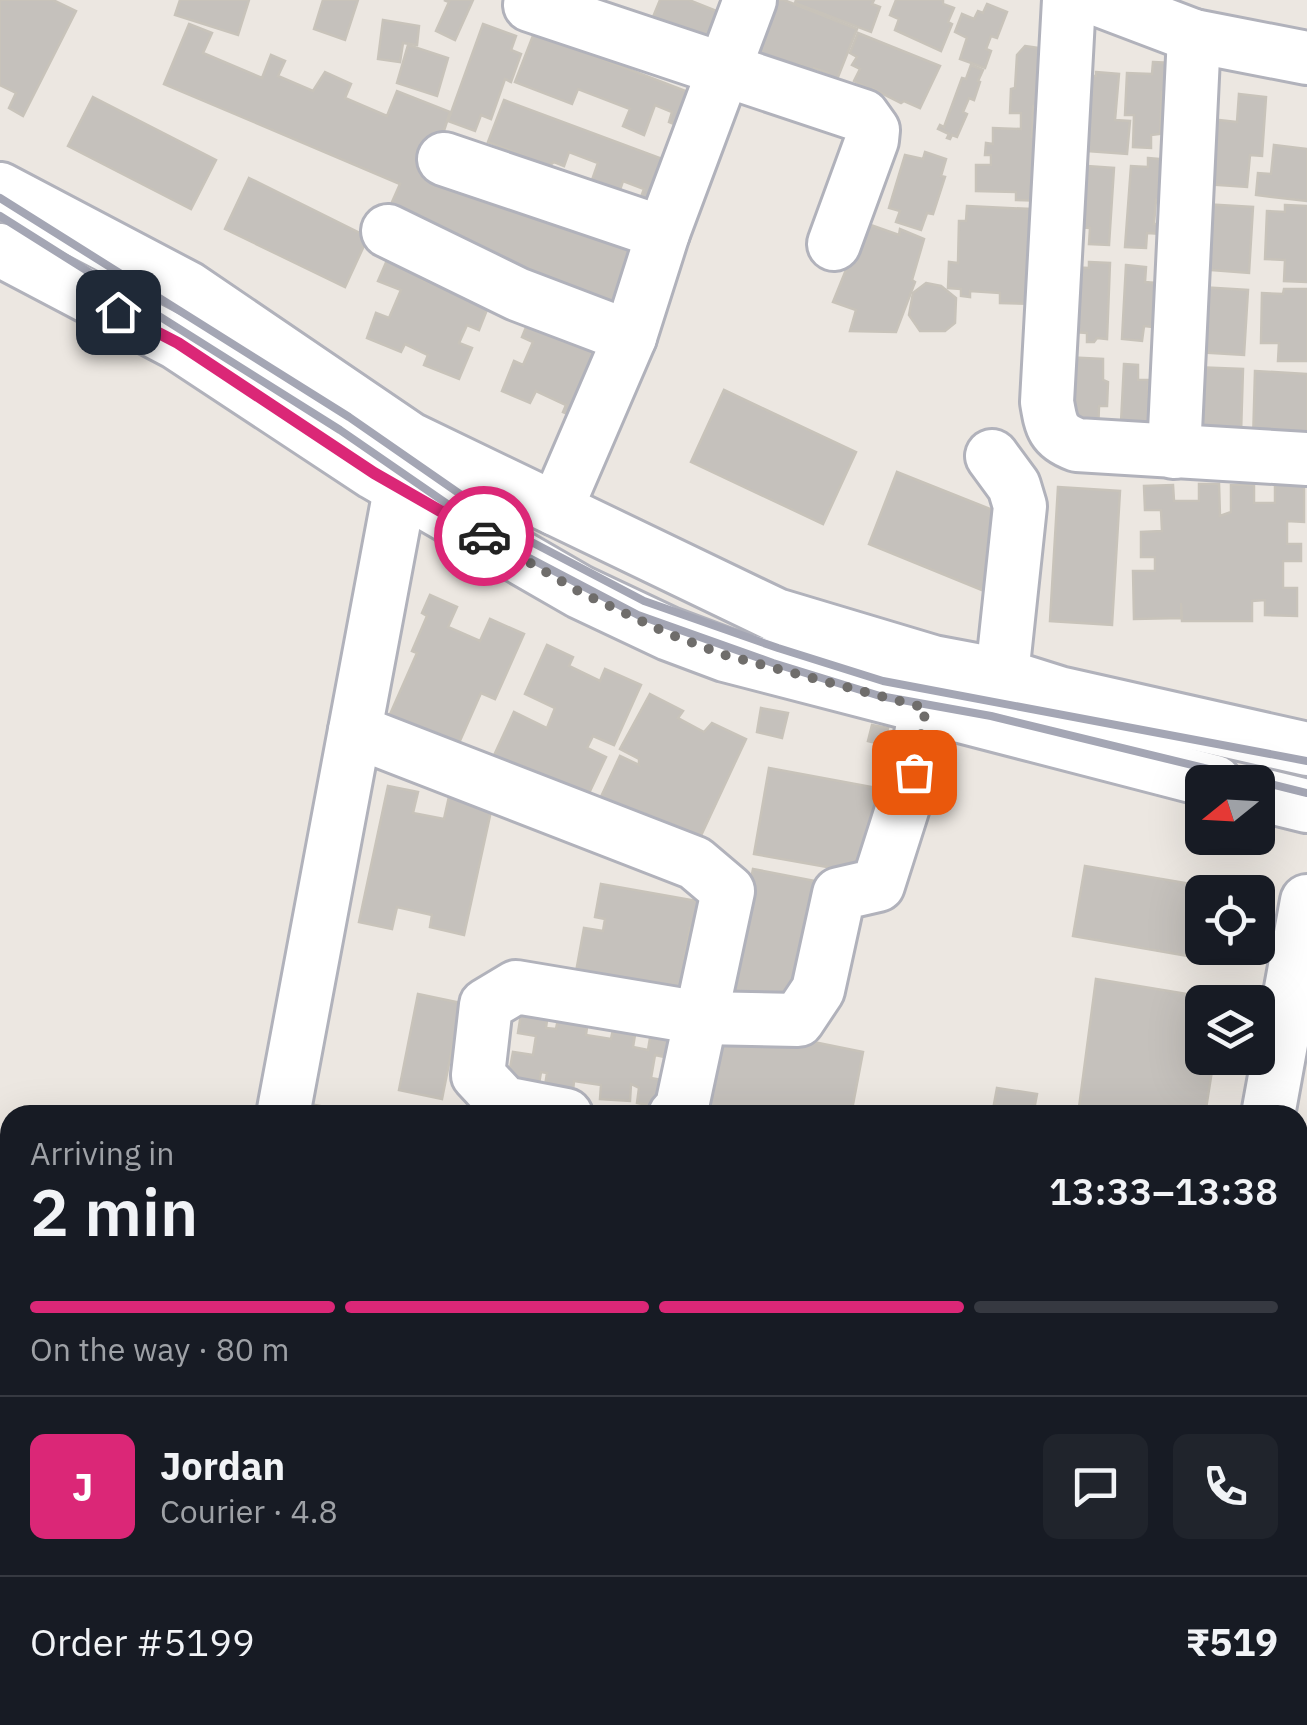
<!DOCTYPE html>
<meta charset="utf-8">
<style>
:root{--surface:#171b24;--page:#20242c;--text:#f1f3f6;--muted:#9ea1a6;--line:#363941;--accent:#db2777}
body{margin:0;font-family:"IBM Plex Sans",sans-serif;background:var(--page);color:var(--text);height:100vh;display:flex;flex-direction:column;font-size:38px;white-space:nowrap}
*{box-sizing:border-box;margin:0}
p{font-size:32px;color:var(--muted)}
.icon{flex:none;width:55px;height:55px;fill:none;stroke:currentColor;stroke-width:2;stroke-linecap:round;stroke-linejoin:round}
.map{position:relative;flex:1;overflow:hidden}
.side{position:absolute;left:0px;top:1105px;width:1308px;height:620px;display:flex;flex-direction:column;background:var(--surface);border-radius:30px 30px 0 0;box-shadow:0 10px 40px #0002}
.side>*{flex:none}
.needle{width:65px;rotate:252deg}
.fabs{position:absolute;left:1185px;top:765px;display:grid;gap:20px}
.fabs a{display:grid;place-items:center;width:90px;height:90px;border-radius:15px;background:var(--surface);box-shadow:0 10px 40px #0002;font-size:50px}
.pin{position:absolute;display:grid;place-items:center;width:85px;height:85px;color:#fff;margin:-42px;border-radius:20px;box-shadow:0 5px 15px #0006}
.courier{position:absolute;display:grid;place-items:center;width:100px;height:100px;margin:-50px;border:8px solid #db2777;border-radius:50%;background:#fff;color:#222;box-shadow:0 2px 12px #0007}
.headline em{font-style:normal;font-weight:600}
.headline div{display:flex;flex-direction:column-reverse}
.headline{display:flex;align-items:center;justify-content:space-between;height:170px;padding:0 30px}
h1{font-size:65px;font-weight:600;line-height:75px}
.bar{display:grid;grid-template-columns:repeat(4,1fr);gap:15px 10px;align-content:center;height:120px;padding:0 30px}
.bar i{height:12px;border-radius:8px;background:var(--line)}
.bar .on{background:var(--accent)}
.bar p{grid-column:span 4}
.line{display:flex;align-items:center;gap:25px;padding:0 30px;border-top:2px solid var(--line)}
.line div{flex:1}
.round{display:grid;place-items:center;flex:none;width:105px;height:105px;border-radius:15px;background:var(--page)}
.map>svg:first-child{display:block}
</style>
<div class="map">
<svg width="1307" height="1725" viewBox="0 0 1307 1725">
<rect width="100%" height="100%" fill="#ece7e1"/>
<g fill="#c5c1bc" stroke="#c8c3ba" stroke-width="2.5">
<path d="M0 0H53L76 11 23 116 9 108 16 93 0 85Z"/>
<path d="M180 0H249L238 35 175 15Z"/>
<path d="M323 0H358L345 40 314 29Z"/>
<path d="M444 0H473L455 40 436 31 449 2Z"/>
<path d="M660 0H689L719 12 702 56 646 34Z"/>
<path d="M767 0H784L857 29 832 92 822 88 828 73 814 68 812 73 802 69 801 65 796 64 795 67 746 57Z"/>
<path d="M796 0H874L872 4 880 7 871 32 795 3Z"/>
<path d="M896 0H943V4L954 8 948 22 952 24 941 51 895 30 899 19 890 15Z"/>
<path d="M987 4 1007 12 997 38 991 36 986 49 991 51 985 68 960 59 967 38 955 32 962 14 974 19 978 11 983 13Z"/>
<path d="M383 20 419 26 417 45 403 43 400 62 378 59Z"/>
<path d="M189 24 212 33 203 53 262 78 271 55 285 61 278 76 313 91 325 72 351 84 345 98 387 116 397 91 450 112 433 165 652 241 629 313 388 211 400 184 164 84Z"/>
<path d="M483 24 516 36 511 50 521 54 511 82 505 79 491 119 481 115 475 131 448 121Z"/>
<path d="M534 33 696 95 684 128 669 122 672 112 655 105 644 135 623 126 630 109 578 89 572 104 515 82Z"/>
<path d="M858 33 940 66 920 108 904 101 901 103 873 89 871 93 866 91 868 88 854 81 860 69 852 65 857 57 850 53Z"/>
<path d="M408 45 448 58 437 96 397 83Z"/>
<path d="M1025 46 1053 50 1045 106H1033L1032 137H1047V201L1016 200V192L976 191V165H991V155H985L986 143 993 144V128L1021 129V113H1010L1011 89 1015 88 1017 55Z"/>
<path d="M1153 62 1173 63 1172 92H1162L1160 134 1151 135V148L1133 147 1134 115H1125L1127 73 1152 74Z"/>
<path d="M971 65 983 70 978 81 980 82 974 100 969 98 963 112 967 114 957 137 952 135 950 139 947 138 949 134 938 129 940 125 944 127 962 78 966 79Z"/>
<path d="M1096 72 1119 74 1115 120 1130 121 1127 154 1088 151 1089 137 1079 136 1084 76H1096Z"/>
<path d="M1239 94 1266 97 1262 156 1250 155 1247 187 1205 184 1209 119 1237 122Z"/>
<path d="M93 97 216 160 191 209 68 146Z"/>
<path d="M504 100 665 160 650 200 641 197 644 189 623 181 620 190 592 180 598 163 569 152 564 166 554 162 549 166 488 142Z"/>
<path d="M1274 145 1307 149V201L1256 195 1258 173 1271 174Z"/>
<path d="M925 152 946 159 941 176 945 177 933 214 927 213 921 230 896 222 900 211 889 208 905 155 923 159Z"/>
<path d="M1148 158 1170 160 1169 201 1156 200 1154 224H1161V234L1147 233 1146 248 1125 247 1131 166 1148 167Z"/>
<path d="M1073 165 1114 168 1109 245 1089 244 1090 228 1077 227Z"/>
<path d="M249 178 368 237 345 287 225 229Z"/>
<path d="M1203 204 1253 207 1249 273 1199 269Z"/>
<path d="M1285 205 1307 206V282L1284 281 1285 260 1265 259 1267 211 1285 212Z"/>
<path d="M967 206 1031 209V218L1041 219 1039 304 1000 303V293L970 291V297L961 296V289L948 288 949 262 958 263 959 221H966Z"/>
<path d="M865 223 899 235 900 229 924 239 912 280 915 282 896 332 850 331 856 310 833 302Z"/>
<path d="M391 251 426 266 421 279 453 293 458 281 488 307 479 330 467 325 459 343 472 348 459 379 424 365 428 355 405 344 401 352 367 338 376 313 389 318 401 290 378 281Z"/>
<path d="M1089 262 1110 263 1107 339 1097 338 1094 342H1087V333L1074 332 1070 267 1089 268Z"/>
<path d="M1126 265 1146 267 1145 282 1156 283 1154 327 1144 326 1142 341 1122 339Z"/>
<path d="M926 283 941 286 956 298 955 323 945 331H920L909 315 913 293Z"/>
<path d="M1200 287 1248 290 1244 355 1196 352Z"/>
<path d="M1284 289H1307V361H1278L1279 343H1261L1262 293 1283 294Z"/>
<path d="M534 308 612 342 579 419 563 412 566 405 536 391 530 403 502 391 514 361 523 365 533 342 522 337Z"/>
<path d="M1064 357 1103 359V380L1108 382 1107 406H1099L1098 434 1067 419Z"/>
<path d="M1124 364 1138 365V380H1149L1148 397 1163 398 1162 426 1120 442Z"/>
<path d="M1193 367 1243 369 1241 433 1190 431Z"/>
<path d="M1255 371 1307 374V444L1253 442Z"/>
<path d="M724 390 856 452 823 524 691 462Z"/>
<path d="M897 472 1033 526 1004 599 869 544Z"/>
<path d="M1199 484H1219L1220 516 1231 512V485H1254V503H1275V485H1304V522L1287 521V544H1301V561H1283V588H1297V616L1265 615V600L1252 601V621H1182L1181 603V618L1134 619 1133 571H1155V557H1141V532L1162 531 1161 510H1145L1144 486 1173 485 1174 501H1199Z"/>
<path d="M1058 487 1120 491 1112 625 1050 621Z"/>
<path d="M430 595 457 607 448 627 480 641 490 619 524 634 495 699 481 693 455 752 387 721 417 653 412 651 427 616 422 613Z"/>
<path d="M547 645 573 657 569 666 600 681 605 669 641 685 614 745 593 736 587 748 606 757 583 806 558 783 522 766 518 775 491 762 514 712 547 728 555 708 525 694Z"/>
<path d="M650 694 683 711 678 718 704 732 712 723 746 739 690 859 592 816 620 756 639 765V759L620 749Z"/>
<path d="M761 708 788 713 782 738 757 732Z"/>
<path d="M872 725 888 728 884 745 868 741Z"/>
<path d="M769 768 893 791 878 876 754 854Z"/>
<path d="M388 786 418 792 413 813 444 819 450 792 493 802 464 935 430 927 432 915 397 907 392 929 359 922Z"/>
<path d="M1085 866 1238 892H1202V948H1230L1228 963 1073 936Z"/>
<path d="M753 869 820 882 797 1006 729 993Z"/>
<path d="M601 884 708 903 703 930 690 928 684 959 702 962 696 996 576 972 584 928 603 931 605 919 595 917Z"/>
<path d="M1096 979 1223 1000 1222 1002H1202V1058H1214L1205 1115H1078Z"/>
<path d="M418 994 461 1003 442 1099 399 1090Z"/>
<path d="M522 1007 548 1012 546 1028 556 1029 559 1014 588 1019 586 1035 611 1039 614 1025 636 1029 633 1047 648 1050 651 1032 678 1037 674 1059 655 1055 651 1078 673 1082 669 1109 637 1103 639 1088 631 1084 630 1101 600 1099 601 1085 574 1081 573 1091 545 1086 547 1073 541 1072 538 1090 507 1084 513 1052 533 1055 536 1036 518 1033Z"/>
<path d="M720 1023 863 1052 851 1115H748L704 1106Z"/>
<path d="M997 1088 1037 1094 1033 1115H992Z"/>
<path d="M310 1104 361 1114V1115H308Z"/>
<path d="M1307 1239V1310L1298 1311V1241Z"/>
<path d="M0 1431 10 1432V1485L0 1484Z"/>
<path d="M1307 1475V1578L1298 1580V1477Z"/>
<path d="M0 1529 10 1530V1582L0 1581Z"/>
<path d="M1307 1638V1710L1302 1711 1298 1691V1640Z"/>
<path d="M22 1715H116L114 1725H21Z"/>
<path d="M370 1715H462L461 1725H422L423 1719 406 1717 405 1725H368Z"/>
<path d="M625 1715H720L719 1725H624Z"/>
<path d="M817 1715H863L888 1718V1715H914L970 1722 973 1715H983L982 1725H816Z"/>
</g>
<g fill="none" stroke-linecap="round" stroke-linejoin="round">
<g stroke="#b1b2bb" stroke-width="58">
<g id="minor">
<path d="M1069 0 1047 402C1051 425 1052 436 1077 445L1307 459"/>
<path d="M1099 0 1194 36 1307 58"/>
<path d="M530 5 863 116 873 130 872 140 834 244"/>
<path d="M444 159 663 233"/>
<path d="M0 189 188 288 410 439 776 615 933 662 1002 675 1059 693 1307 749"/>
<path d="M388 231 517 294 630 337"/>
<path d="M0 250 177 343 374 473 580 592 669 634 725 655 1215 782"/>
<path d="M1174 452 1194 36"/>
<path d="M992 456 1014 486 1020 506 1002 675"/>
<path d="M556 509 630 337 663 233 750 0"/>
<path d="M355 731 695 863 728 891 681 1111 675 1115"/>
<path d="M1258 794 1307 806"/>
<path d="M283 1115 406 458"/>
<path d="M566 1115 504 1103 478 1075 486 1005 516 987 701 1018 798 1020 818 990 839 894 878 885 914 772 926 708"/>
<path d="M1268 1115 1307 901"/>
<path d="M1298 1366 1307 1368"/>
<path d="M170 1725 172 1715"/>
<path d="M776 1725 777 1715"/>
<path d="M1069 1725 1072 1715"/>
<path d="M1176 1725 1179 1715"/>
</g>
</g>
<use href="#minor" stroke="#fff" stroke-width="52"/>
<g stroke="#a4a6b4" stroke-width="8">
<path d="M0 198 349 417 522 537 644 601 778 648 883 681 1307 761"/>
<path d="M0 216 340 430 514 550 638 615 773 663 880 696 991 716 1307 793"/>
</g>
</g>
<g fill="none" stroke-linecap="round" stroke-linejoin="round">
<path stroke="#6f6d6b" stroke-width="10" stroke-dasharray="0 18" d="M484 536 580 592 669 634 725 655 926 708 914 772"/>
<path stroke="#db2777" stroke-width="12" d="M118 312 178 343 374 473 484 536"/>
</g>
</svg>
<div class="fabs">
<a><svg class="needle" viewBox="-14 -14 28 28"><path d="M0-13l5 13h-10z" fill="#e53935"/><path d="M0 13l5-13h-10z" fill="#9ea1a6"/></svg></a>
<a><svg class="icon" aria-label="locate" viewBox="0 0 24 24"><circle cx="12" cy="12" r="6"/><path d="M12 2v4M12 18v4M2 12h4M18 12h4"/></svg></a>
<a><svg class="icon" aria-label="layers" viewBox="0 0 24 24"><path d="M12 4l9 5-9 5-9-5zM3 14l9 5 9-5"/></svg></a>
</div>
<div class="pin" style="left:914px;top:772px;background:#ea580c"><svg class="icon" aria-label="bag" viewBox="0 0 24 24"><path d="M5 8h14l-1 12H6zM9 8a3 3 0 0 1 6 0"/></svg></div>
<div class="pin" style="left:118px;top:312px;background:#1f2937"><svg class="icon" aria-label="home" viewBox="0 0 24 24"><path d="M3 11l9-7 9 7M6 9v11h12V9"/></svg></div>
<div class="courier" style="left:484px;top:536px"><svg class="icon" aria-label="car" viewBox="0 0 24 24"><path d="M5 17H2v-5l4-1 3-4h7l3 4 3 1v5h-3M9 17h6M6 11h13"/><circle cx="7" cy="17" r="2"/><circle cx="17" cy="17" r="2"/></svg></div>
<section class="side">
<div class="headline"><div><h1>2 min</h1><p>Arriving in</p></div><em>13:33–13:38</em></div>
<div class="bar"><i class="on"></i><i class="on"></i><i class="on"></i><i></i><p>On the way · 80 m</p></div>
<div class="line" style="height:180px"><b class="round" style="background:var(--accent);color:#fff">J</b><div><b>Jordan</b><p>Courier · 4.8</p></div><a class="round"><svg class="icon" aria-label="chat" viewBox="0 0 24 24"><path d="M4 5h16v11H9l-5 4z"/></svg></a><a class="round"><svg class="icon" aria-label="phone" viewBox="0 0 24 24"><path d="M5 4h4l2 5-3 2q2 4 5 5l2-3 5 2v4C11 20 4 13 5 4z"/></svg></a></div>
<div class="line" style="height:130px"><div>Order #5199</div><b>₹519</b></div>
</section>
</div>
